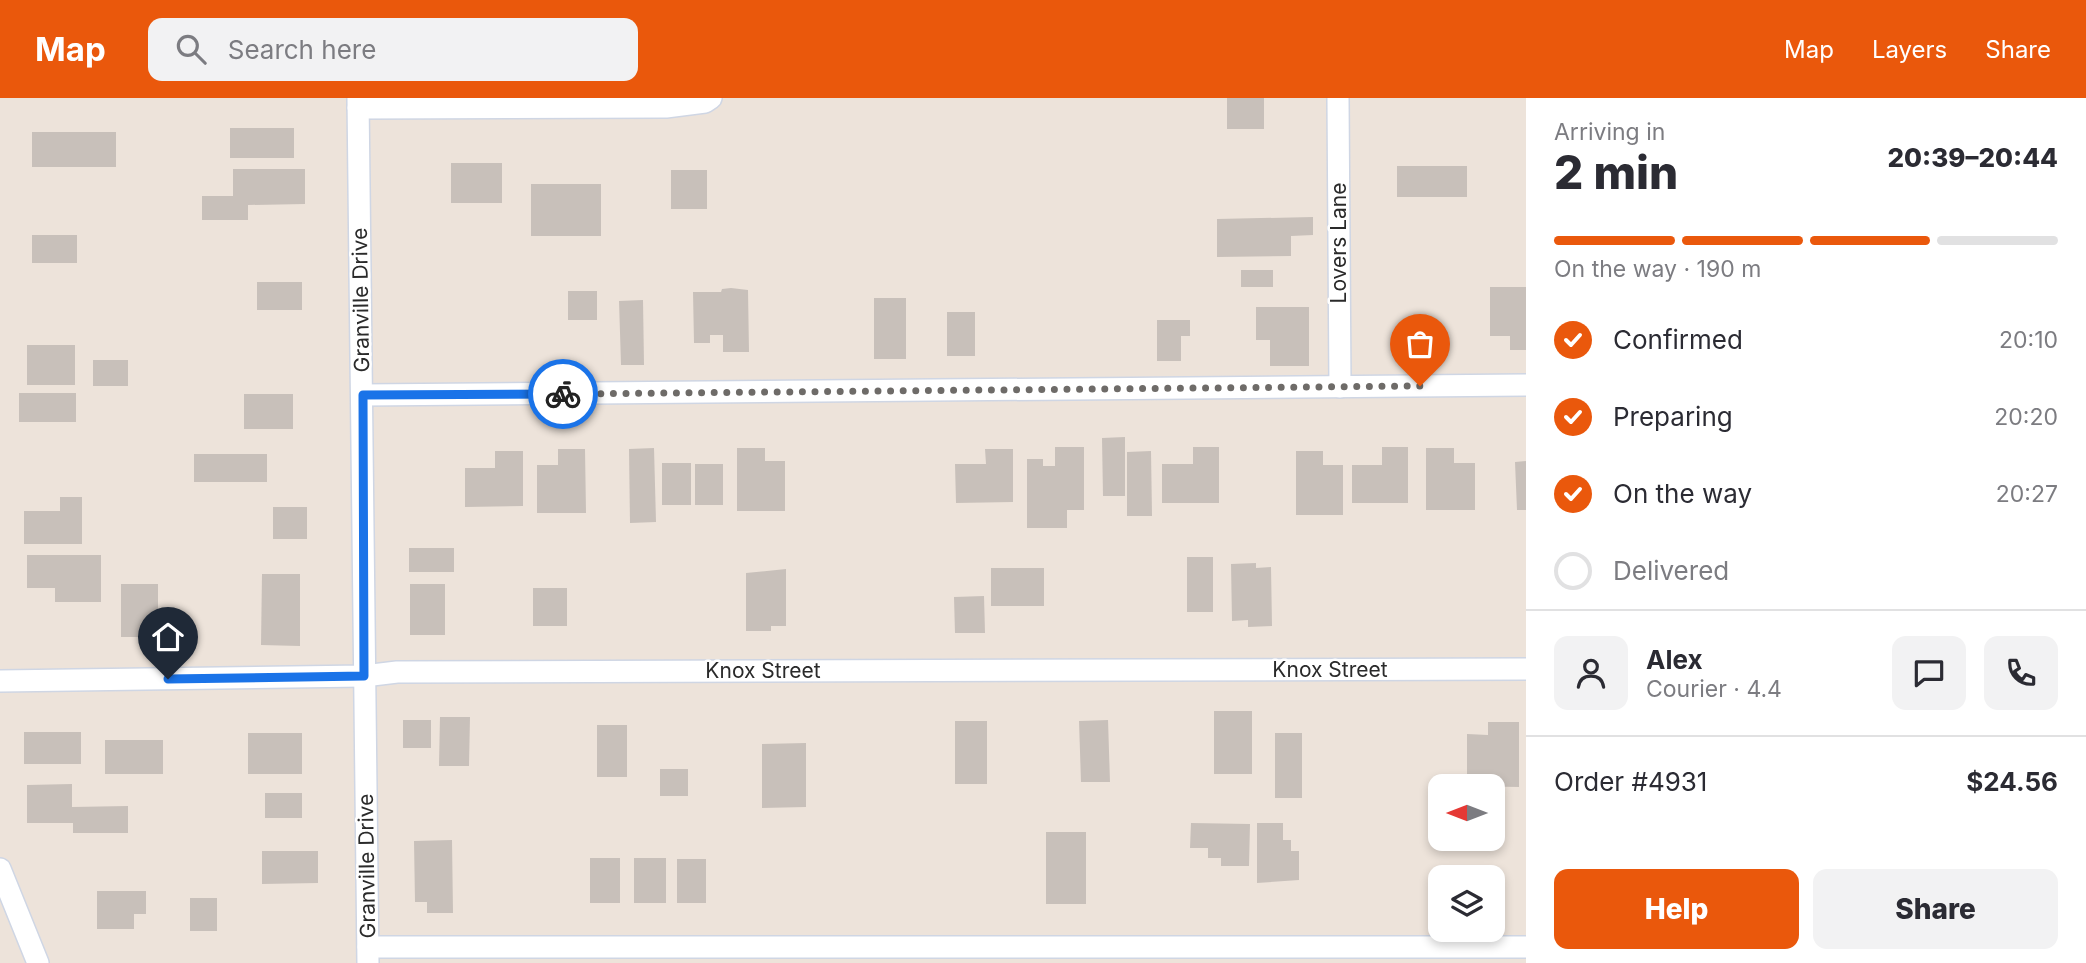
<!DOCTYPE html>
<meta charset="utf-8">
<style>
:root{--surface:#fff;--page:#f2f2f3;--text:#2b2b33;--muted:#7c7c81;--line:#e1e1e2;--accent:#ea580c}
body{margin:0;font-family:Inter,sans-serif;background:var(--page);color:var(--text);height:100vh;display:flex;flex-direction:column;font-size:26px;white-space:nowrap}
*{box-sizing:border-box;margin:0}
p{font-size:23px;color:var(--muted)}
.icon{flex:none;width:38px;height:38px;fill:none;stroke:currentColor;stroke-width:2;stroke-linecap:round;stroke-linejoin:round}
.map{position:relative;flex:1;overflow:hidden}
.details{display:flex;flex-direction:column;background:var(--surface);width:560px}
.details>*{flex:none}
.needle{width:46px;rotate:270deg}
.buttons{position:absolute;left:1428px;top:676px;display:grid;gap:14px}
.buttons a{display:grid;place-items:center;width:77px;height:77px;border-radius:14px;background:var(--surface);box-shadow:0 4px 10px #0003;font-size:35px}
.pin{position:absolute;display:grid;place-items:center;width:60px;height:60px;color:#fff;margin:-72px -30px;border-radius:50% 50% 50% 0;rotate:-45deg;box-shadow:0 0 7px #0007}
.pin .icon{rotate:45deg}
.courier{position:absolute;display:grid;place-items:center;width:70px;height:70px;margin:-35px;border:5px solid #1a73e8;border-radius:50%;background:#fff;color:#222;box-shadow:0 2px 9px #0007}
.headline em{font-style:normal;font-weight:800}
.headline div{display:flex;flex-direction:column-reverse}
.headline{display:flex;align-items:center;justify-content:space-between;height:119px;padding:0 28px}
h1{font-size:46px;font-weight:800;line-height:52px}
.bar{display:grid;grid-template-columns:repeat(4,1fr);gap:10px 7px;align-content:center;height:84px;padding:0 28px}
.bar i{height:9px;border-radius:5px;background:var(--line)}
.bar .on{background:var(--accent)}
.bar p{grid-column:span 4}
.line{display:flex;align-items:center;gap:18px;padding:0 28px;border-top:2px solid var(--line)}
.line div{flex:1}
.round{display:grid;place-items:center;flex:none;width:74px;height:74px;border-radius:14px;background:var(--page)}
ol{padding:0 28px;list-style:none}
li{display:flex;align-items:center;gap:21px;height:77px}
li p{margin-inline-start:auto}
li .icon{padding:7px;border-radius:50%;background:var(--accent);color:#fff;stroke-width:4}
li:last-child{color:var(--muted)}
li i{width:38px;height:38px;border:4px solid var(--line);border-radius:50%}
.action{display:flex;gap:14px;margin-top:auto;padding:14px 28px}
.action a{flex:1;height:80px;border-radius:14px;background:var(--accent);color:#fff;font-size:28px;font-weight:800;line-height:80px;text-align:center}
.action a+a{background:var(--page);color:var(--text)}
header{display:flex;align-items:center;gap:42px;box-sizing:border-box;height:98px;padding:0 35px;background:var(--accent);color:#fff}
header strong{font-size:33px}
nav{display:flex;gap:38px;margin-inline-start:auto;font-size:24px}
.search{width:490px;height:63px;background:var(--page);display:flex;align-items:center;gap:18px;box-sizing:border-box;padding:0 24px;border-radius:14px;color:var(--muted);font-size:26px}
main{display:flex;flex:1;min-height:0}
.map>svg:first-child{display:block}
</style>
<header>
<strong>Map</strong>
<div class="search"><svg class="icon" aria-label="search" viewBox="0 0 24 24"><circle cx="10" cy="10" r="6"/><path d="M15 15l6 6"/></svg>Search here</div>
<nav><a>Map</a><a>Layers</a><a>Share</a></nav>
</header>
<main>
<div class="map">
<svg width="1526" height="865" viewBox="0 0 1526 865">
<rect width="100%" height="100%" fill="#ede3da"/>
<g fill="#c8c0ba">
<rect x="1227" y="0" width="37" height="31"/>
<rect x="230" y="30" width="64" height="30"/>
<rect x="32" y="34" width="84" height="35"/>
<rect x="451" y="65" width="51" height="40"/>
<rect x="1397" y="68" width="70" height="31"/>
<path d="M233 71H305V106L248 107V122H202V98H233Z"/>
<rect x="671" y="72" width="36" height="39"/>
<rect x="531" y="86" width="70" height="52"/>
<path d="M1313 119V137L1291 138V158L1217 159V121Z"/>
<rect x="32" y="137" width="45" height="28"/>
<rect x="1241" y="172" width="32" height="17"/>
<rect x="257" y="184" width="45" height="28"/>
<path d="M1490 189H1526V252H1510V238H1490Z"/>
<path d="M731 190 748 192 749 254H723V237H710V245H694L693 194H721L722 191Z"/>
<rect x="568" y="193" width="29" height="29"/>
<rect x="874" y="200" width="32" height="61"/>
<path d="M643 202 644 267H621L619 203Z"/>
<path d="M1256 209H1309V268H1270V242H1256Z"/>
<rect x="947" y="214" width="28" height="44"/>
<path d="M1157 222H1190V238H1181V263H1157Z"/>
<rect x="27" y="247" width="48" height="40"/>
<rect x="93" y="262" width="35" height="26"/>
<rect x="19" y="295" width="57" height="29"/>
<rect x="244" y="296" width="49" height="35"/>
<path d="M1125 339V398H1103L1102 340Z"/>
<path d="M1055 349H1084V412H1067V430H1027V361H1043V368H1055Z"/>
<path d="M1193 349H1219V405H1162V366H1193Z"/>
<path d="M1382 349H1408V405H1352V367H1382Z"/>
<path d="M654 350 656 424 630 425 629 351Z"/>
<path d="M737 350H765V363H785V413H737Z"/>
<path d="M1426 350H1454V365H1475V412H1426Z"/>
<path d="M558 351H585L586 415H537V367H558Z"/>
<path d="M985 351H1013V404L956 405 955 366H986Z"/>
<path d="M495 353H523V408L465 409V370H495Z"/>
<path d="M1151 353 1152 418H1127V354Z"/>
<path d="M1296 353H1323V367H1343V417H1296Z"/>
<rect x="194" y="356" width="73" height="28"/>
<path d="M1526 363V412H1517L1515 364Z"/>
<rect x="662" y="365" width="29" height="42"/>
<rect x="695" y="366" width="28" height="41"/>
<path d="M60 399H82V446H24V413H60Z"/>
<rect x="273" y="409" width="34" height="32"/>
<rect x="409" y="450" width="45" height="24"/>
<path d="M27 457H101V504H55V490H27Z"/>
<rect x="1187" y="459" width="26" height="55"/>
<path d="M1256 465V470L1271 469 1272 528 1248 529V522L1232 523 1231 466Z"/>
<rect x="991" y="470" width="53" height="38"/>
<path d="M786 471V528H771V533H746V475Z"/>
<path d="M262 476H300V548L261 547Z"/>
<rect x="121" y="486" width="37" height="53"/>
<rect x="410" y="486" width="35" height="51"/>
<rect x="533" y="490" width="34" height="38"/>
<path d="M984 498 985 535H955L954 499Z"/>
<rect x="1214" y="613" width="38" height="63"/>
<path d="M440 619H470L469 668H439Z"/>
<rect x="403" y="622" width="28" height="28"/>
<path d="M1108 622 1110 684H1081L1079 623Z"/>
<rect x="955" y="623" width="32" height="63"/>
<path d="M1488 624H1519V689L1467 688V636L1488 637Z"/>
<rect x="597" y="627" width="30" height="52"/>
<rect x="24" y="634" width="57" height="32"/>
<rect x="248" y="635" width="54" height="41"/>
<rect x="1275" y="635" width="27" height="65"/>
<rect x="105" y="642" width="58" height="34"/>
<path d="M806 645V709L762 710V646Z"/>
<rect x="660" y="671" width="28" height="27"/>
<path d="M72 686V709L128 708V735H73V725H27V687Z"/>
<rect x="265" y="695" width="37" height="25"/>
<path d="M1191 725 1250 726 1249 768H1221V760H1208V750H1190Z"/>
<path d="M1257 725H1283V742H1291V753H1299V782L1257 785Z"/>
<rect x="1046" y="734" width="40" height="72"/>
<path d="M452 742 453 815H427V804H415L414 743Z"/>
<path d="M262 753H318V785L262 786Z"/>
<rect x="590" y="760" width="30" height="45"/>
<rect x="634" y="760" width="32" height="45"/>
<rect x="677" y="761" width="29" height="44"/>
<path d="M97 793H146V816H134V831H97Z"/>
<rect x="190" y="800" width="27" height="33"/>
</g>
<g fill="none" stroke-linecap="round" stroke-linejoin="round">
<g stroke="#cfd6e4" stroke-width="24">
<g id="street">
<path d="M358 0 368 865"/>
<path d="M1338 0 1340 289"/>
<path d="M358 10 666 9 705 4 711 0"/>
<path d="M363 297 1526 287"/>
<path d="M0 583 364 578 397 574 1526 571"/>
<path d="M0 771 38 865"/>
<path d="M368 849H1526"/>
</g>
</g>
<use href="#street" stroke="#fff" stroke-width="21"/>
</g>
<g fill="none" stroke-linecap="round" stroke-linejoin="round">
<path stroke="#6e6b68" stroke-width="7" stroke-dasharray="0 12.6" d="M563 296 1420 288"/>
<path stroke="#1a73e8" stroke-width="9" d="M168 581 364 578 363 297 563 296"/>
</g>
<g text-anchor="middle" stroke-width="5" stroke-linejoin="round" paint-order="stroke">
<g font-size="21" fill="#2a2a2a" stroke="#fff">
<text transform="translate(1339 145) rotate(-90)" y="7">Lovers Lane</text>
<text transform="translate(361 202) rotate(-91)" y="7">Granville Drive</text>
<text x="1330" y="579">Knox Street</text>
<text x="763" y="580">Knox Street</text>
<text transform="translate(367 768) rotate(-91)" y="7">Granville Drive</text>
</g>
</g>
</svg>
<div class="buttons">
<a><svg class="needle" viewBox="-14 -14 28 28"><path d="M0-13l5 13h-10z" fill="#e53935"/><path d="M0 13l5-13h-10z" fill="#7c7c81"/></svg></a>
<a><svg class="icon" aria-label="layers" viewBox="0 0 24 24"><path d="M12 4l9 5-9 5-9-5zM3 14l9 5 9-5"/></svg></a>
</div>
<div class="pin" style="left:1420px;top:288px;background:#ea580c"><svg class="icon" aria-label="bag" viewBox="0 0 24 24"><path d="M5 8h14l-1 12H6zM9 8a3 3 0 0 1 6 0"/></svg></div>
<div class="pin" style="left:168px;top:581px;background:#1f2937"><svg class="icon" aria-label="home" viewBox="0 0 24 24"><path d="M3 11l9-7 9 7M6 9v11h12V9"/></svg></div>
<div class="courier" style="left:563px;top:296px"><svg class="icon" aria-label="bike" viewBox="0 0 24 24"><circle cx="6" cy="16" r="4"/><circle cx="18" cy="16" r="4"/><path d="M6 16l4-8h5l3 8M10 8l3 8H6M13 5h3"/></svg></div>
</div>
<section class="details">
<div class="headline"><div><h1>2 min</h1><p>Arriving in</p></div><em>20:39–20:44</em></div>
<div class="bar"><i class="on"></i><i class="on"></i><i class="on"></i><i></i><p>On the way · 190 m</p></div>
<ol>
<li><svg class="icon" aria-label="check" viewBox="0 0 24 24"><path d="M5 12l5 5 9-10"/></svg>Confirmed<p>20:10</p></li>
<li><svg class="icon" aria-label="check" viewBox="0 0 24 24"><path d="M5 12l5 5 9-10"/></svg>Preparing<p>20:20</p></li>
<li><svg class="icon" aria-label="check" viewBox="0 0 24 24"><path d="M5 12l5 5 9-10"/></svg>On the way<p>20:27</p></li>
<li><i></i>Delivered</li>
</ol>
<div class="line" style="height:126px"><a class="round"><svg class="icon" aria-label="person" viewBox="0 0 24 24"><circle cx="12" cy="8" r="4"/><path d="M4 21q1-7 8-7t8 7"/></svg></a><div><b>Alex</b><p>Courier · 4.4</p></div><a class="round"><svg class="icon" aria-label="chat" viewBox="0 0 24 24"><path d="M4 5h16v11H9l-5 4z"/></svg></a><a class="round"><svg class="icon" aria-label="phone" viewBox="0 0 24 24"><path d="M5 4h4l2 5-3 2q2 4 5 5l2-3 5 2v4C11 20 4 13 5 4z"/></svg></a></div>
<div class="line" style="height:91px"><div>Order #4931</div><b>$24.56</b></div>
<div class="action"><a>Help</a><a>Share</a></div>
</section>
</main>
